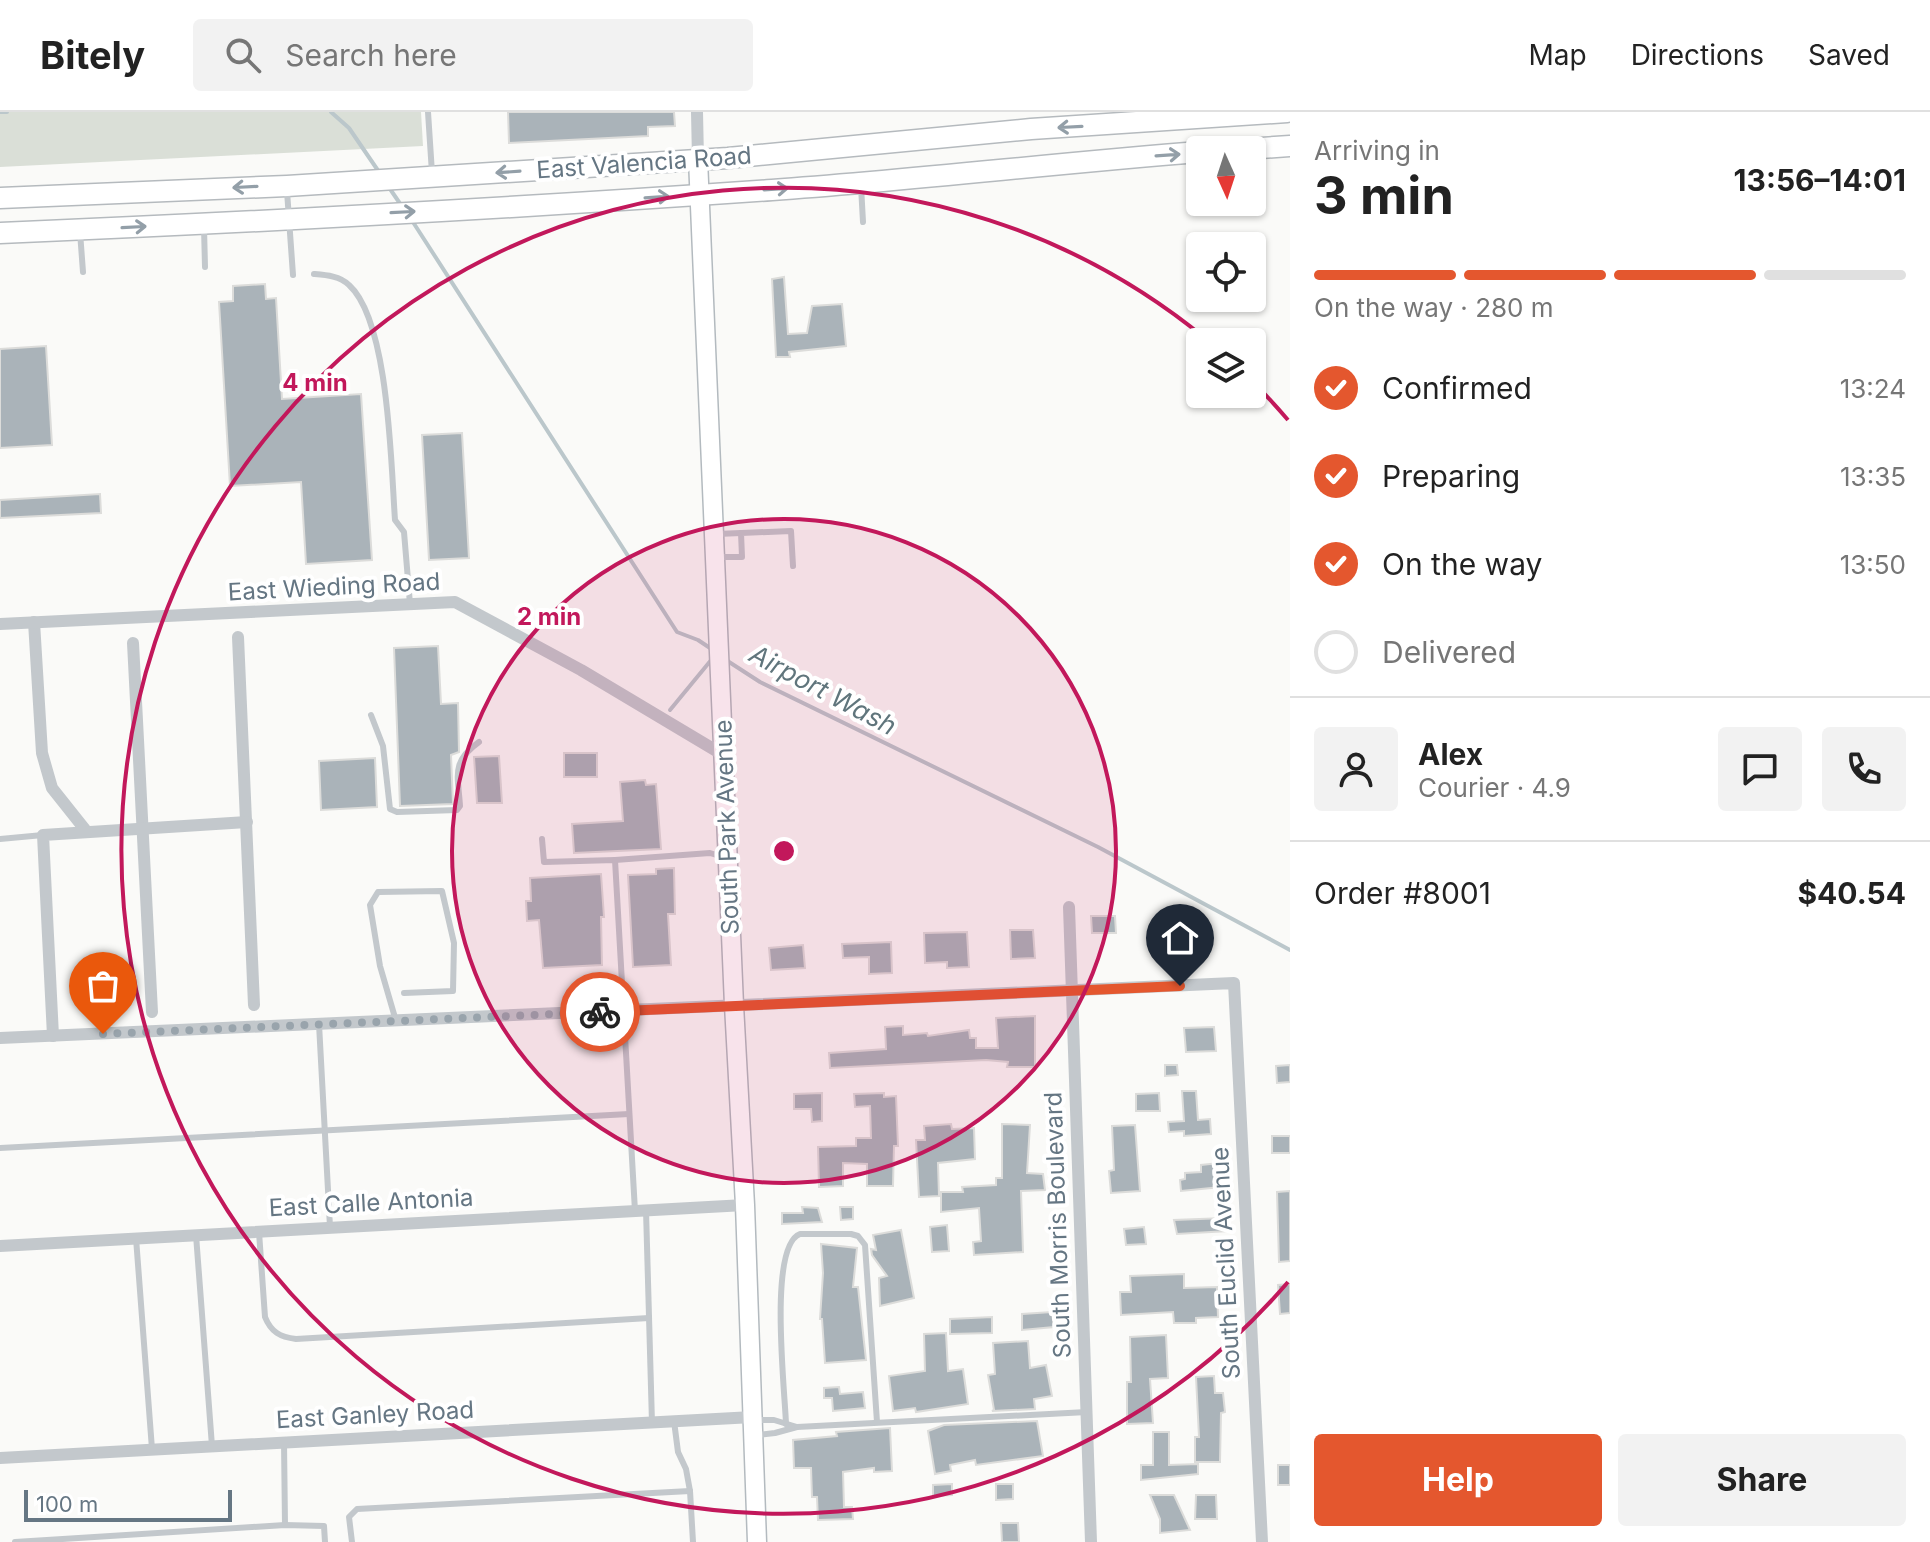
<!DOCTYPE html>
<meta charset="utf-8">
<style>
:root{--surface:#fff;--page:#f2f2f2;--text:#222;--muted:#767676;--line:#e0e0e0;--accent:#e4572e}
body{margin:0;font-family:Inter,sans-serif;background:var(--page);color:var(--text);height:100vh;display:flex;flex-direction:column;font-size:30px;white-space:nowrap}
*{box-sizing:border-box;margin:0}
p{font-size:26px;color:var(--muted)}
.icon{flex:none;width:44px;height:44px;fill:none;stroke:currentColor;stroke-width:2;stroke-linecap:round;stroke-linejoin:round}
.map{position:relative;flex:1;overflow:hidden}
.details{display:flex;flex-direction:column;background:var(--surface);width:640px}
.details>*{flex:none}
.needle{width:52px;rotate:177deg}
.fabs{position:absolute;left:1186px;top:24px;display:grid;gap:16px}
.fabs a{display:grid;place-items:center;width:80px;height:80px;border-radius:8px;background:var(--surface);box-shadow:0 2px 6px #0004;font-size:40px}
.scale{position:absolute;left:24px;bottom:20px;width:208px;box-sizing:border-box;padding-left:8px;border:4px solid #657683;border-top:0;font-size:22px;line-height:28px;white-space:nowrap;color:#657683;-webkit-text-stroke:6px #fff;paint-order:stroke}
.pin{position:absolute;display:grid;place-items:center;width:68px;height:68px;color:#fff;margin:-82px -34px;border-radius:50% 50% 50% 0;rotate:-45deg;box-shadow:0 0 8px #0007}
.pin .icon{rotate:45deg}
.courier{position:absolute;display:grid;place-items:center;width:80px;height:80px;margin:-40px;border:6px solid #e4572e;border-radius:50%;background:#fff;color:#222;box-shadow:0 2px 10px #0007}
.overview em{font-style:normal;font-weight:700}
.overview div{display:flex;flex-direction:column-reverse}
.overview{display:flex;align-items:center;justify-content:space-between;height:136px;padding:0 24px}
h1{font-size:52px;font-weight:700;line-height:60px}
.bar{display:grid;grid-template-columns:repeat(4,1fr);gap:12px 8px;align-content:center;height:96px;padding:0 24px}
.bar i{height:10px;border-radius:6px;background:var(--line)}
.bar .current{background:var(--accent)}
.bar p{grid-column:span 4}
.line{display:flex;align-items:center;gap:20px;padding:0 24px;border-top:2px solid var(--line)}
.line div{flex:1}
.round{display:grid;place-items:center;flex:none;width:84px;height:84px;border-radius:8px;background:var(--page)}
ol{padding:0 24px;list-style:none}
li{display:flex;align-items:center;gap:24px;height:88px}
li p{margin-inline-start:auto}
li .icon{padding:8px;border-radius:50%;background:var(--accent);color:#fff;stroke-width:4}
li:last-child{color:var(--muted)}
li i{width:44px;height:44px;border:4px solid var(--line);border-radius:50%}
.primary-button{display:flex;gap:16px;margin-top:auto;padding:16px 24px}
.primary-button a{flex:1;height:92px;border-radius:8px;background:var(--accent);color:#fff;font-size:32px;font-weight:700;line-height:92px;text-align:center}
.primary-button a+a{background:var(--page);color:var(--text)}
header{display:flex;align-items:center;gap:48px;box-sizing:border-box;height:112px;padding:0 40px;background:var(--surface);border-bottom:2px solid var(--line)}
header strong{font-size:38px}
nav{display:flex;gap:44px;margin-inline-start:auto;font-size:28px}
.search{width:560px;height:72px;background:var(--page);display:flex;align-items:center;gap:20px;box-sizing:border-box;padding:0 28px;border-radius:8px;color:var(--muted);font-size:30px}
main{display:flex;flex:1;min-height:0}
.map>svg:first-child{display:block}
</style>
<header>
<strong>Bitely</strong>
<div class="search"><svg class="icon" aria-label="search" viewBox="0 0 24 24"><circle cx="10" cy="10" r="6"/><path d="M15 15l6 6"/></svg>Search here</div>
<nav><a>Map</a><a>Directions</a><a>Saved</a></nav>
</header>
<main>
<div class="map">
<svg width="1290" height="1430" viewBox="0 0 1290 1430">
<rect width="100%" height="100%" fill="#fafaf8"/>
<path fill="#dadfd7" d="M0 0H421L423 34 0 55Z"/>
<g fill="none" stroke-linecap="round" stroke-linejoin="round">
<g stroke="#bbc7cb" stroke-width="4">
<path d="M0 0H7"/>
<path d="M331 0 349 16 379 60"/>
<path d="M388 74 401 93"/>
<path d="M411 107 677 520 698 528 713 538"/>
<path d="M726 548 760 570 1098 735 1290 838"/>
<path d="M670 598 712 547"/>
</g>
</g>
<g fill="#aab3b9" stroke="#dcdcda" stroke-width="2">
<path d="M508 0H674L675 14 648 15V24L509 31Z"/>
<path d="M784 165 788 222 807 221 812 194 842 192 846 234 789 240 790 245H776L772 167Z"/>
<path d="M265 172 266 187 276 186 282 287 361 282 372 448 306 452 301 370 230 374 219 190 233 189V174Z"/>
<path d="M46 234 52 333 0 336V237Z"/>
<path d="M462 321 469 446 429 448 422 323Z"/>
<path d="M100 382 101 401 0 406V388Z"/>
<path d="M438 534 441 592 458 591 459 640 451 643 453 692 400 694 394 536Z"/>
<rect x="564" y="641" width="33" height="24"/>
<path d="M499 644 502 691H477L474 645Z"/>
<path d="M375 646 377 695 321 698 319 649Z"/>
<path d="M645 668 646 673 656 672 661 737 574 741 572 712 623 709 620 670Z"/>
<path d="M674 756 675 802H668L671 853 633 855 628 763 656 762V757Z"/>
<path d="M601 762 604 805H601L602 853 543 856 539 808 527 809 526 789H531L530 766Z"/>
<path d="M1091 804H1115L1116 821H1092Z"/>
<path d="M1010 818H1033L1035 846 1011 847Z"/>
<path d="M967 820 969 855 947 856V850L925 851 924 821Z"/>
<path d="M891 830 892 861 869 862V845L843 846 842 832Z"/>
<path d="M803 833 805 856 771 858 769 836Z"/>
<path d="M1035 904V955H1007L1008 950 986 948 830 956 829 941 886 937 885 915 903 914V923L927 921 928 924 969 918 970 926H976V936H998L996 906Z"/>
<path d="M1214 915 1216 939 1186 940 1184 916Z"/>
<path d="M1165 953H1177L1178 963 1165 964Z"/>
<path d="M1290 953V970L1277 971 1276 954Z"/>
<path d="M1182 979H1196L1198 1008 1210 1007 1211 1022 1184 1024V1019L1169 1020 1168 1010 1184 1009Z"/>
<path d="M822 981V1009L812 1010 811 997H794V982Z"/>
<path d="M884 981V985L896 984 898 1034H894L893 1074H867V1052L843 1051V1074L819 1075 818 1035 856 1034V1026H871L870 994 855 995 854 982Z"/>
<path d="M1159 981 1160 999H1136V982Z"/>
<path d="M951 1012 952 1017 974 1016 975 1047 938 1051 939 1084 919 1085 916 1028H925L924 1014Z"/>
<path d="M1002 1012 1030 1013 1027 1061 1043 1062 1045 1078 1021 1079 1023 1140 974 1143 973 1130 981 1129 979 1096 941 1100V1080H963L962 1075 996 1073V1066H1002Z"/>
<path d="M1135 1013 1140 1079 1111 1081 1109 1059 1114 1058 1112 1014Z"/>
<rect x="1272" y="1024" width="18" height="17"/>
<path d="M1219 1051 1221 1075 1181 1079 1180 1068 1185 1067V1061L1201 1060V1053Z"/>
<path d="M1290 1079V1149L1279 1150 1277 1080Z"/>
<path d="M802 1095 818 1096 822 1110 782 1112V1101H803Z"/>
<path d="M840 1095H853V1107L841 1108Z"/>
<path d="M1225 1106 1228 1119 1177 1122 1174 1108Z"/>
<path d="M947 1113 949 1139 932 1140 930 1115Z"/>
<path d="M1144 1115 1146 1132 1126 1133 1124 1117Z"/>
<path d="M901 1118 914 1186 880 1194 879 1166 887 1164 872 1143 871 1137 876 1138 873 1123Z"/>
<path d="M821 1132 857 1136 853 1175H858L866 1248 825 1251 822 1207H820L823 1161Z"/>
<path d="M1184 1162V1176L1217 1175 1218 1205 1196 1206V1211H1174L1173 1200 1121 1203 1120 1180H1131L1130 1164Z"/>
<path d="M1290 1172V1201L1280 1202 1278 1173Z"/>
<path d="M1052 1200 1054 1215 1022 1218V1202Z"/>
<path d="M992 1205V1221L950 1222V1207Z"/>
<path d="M946 1221 948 1259 963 1257 968 1292 916 1300 915 1296 893 1299 889 1264 925 1259 924 1222Z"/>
<path d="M1166 1223 1168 1266 1150 1267 1153 1311 1127 1312V1270H1131L1130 1225Z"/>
<path d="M1028 1229 1030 1256 1046 1253 1052 1284 1034 1287 1035 1297 992 1299 994 1298 988 1263 995 1262 993 1231Z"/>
<path d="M1214 1264 1215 1281H1223L1225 1300 1221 1301 1220 1350H1195V1325H1199L1196 1265Z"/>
<path d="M839 1275 840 1282 863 1280 865 1296 833 1299 832 1286H824V1276Z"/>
<path d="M1037 1309 1043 1344 976 1353 975 1348 950 1353 951 1359 935 1362 928 1319 944 1313Z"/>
<path d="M890 1316 892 1359 874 1360V1356L843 1360 844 1395H852L853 1407 818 1408 817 1385H812L811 1356H794L793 1328 837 1324 836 1320Z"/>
<path d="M1153 1320H1169V1353L1198 1352V1362L1141 1368V1353H1153Z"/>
<rect x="1278" y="1353" width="12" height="20"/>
<path d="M952 1372V1383L933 1384V1373Z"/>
<path d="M996 1372H1013V1387L996 1388Z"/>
<path d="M1150 1383H1174L1190 1418 1160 1421V1407Z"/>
<path d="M1196 1383H1216L1217 1407H1195Z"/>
<path d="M1001 1411H1018L1019 1430H1002Z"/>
</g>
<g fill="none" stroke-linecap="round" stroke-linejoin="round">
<g stroke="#b3babf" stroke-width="21">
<path id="secondary" d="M698 47 734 893 745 1093 757 1430"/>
</g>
<g stroke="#b5babe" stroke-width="23">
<g id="primary">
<path d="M1231 38 1290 34"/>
<path d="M0 86 287 74 728 46 1031 17 1287 0"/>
<path d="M0 121C258 110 515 96 772 78 915 68 1057 51 1200 40"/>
</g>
</g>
<g stroke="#c3c8cc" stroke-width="6">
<path d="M428 0 432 61"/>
<path d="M861 74 863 110"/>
<path d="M287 79 293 163"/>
<path d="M204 115 205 155"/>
<path d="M80 120 83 160"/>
<path d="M314 162C326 163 340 164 349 173 389 209 391 353 395 408L404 420 410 492"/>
<path d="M717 422 741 421"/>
<path d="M719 445H742L741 421 791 419 793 454"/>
<path d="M371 603 383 634 390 697 397 700 457 698 460 694C458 663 451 650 479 630"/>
<path d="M0 727 43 723"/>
<path d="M542 727 544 750 615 748 635 1099"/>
<path d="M615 748 710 741 723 745"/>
<path d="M396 909 380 854 370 793 378 780 442 779 454 831 453 879 404 881"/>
<path d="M319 912 330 1115"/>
<path d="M0 1036 629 1002"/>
<path d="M646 1098 652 1311"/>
<path d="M259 1120 265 1205C271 1220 280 1225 296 1227L649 1206"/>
<path d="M196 1123 212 1334"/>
<path d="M136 1126 152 1337"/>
<path d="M754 1308H774L797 1315 775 1321 757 1323"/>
<path d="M674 1309 678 1340 686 1357 690 1379 693 1430"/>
<path d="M786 1312C785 1279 768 1134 800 1122H851L858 1124 865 1133 877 1310"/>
<path d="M797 1315 1087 1300"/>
<path d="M284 1330 285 1413"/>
<path d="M15 1430 285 1413 324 1414 325 1430"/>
<path d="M352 1430 349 1405 357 1397 690 1379"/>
</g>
<g stroke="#c3c8cc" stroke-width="12">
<path d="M697 0 698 47"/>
<path d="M34 510 42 641 52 676 87 720"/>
<path d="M0 512 455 490 581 558 725 644"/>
<path d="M238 525 254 893"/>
<path d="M133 531 152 900"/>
<path d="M1069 795 1091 1430"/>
<path d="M53 924 43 723 247 710"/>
<path d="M0 926 1234 871 1262 1430"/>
<path d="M0 1134 745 1093"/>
<path d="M0 1346 753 1305"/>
</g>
<use href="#secondary" stroke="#fff" stroke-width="18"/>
<use href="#primary" stroke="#fff" stroke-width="20"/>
</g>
<defs><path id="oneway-shaft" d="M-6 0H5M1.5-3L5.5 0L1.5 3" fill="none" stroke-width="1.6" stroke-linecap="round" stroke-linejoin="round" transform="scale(2)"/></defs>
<g stroke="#939fa8">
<use href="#oneway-shaft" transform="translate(1070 15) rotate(177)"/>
<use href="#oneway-shaft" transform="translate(1168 43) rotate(-4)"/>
<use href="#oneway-shaft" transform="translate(508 60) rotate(176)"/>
<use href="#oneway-shaft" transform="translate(245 75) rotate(177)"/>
<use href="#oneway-shaft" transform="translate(776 77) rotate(-4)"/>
<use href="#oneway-shaft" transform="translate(657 85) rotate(-4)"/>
<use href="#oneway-shaft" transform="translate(403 100) rotate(-3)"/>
<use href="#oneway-shaft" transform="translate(134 115) rotate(-3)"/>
</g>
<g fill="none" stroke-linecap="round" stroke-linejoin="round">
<path stroke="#99a4ac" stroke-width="8" stroke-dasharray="0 14.4" d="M103 922 600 900"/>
<path stroke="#e4572e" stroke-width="10" d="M600 900 1180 874"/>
</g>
<circle cx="784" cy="739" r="332" fill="#c2185b" fill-opacity=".12"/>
<g fill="none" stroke="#c2185b" stroke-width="4">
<circle cx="784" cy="739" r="332"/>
<path d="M1288 1170A663 663 0 1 1 1206 227M1253 270A663 663 0 0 1 1288 308"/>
</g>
<g text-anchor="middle" stroke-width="8" stroke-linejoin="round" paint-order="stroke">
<g font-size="24" fill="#657683" stroke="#fff">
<text transform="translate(644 51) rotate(-4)" y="8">East Valencia Road</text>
<text transform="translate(334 475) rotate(-3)" y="8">East Wieding Road</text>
<text transform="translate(727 715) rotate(-92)" y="8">South Park Avenue</text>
<text transform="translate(371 1091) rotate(-3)" y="8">East Calle Antonia</text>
<text transform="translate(1058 1113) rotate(-92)" y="8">South Morris Boulevard</text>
<text transform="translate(1226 1151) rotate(-93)" y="8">South Euclid Avenue</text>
<text transform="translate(375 1303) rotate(-3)" y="8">East Ganley Road</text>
</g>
<g font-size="26" font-style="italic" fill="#60757c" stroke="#fff">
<text transform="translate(823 578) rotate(28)" y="9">Airport Wash</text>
</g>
</g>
<circle cx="784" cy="739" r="12" fill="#c2185b" stroke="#fff" stroke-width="4"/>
<g font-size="24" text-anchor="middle" font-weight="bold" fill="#c2185b" stroke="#fff" stroke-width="8" stroke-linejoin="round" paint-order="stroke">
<text x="315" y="279">4 min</text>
<text x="549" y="513">2 min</text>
</g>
</svg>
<div class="fabs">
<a><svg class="needle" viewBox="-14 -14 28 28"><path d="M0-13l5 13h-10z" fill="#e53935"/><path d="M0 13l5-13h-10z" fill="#767676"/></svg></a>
<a><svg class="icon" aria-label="locate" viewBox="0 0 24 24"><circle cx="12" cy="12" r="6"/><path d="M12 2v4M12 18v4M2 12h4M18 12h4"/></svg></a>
<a><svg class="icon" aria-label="layers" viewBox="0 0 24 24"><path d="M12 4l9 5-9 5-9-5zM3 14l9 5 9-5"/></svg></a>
</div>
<div class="scale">100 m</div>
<div class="pin" style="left:103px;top:922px;background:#ea580c"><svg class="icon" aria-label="bag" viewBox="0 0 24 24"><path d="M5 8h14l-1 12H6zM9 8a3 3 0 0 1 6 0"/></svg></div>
<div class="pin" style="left:1180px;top:874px;background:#1f2937"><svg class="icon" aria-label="home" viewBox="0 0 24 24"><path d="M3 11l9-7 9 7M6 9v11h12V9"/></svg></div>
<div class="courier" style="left:600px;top:900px"><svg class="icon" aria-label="bike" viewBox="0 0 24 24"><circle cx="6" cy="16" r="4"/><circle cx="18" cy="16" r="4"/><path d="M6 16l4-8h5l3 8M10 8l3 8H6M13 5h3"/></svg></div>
</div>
<section class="details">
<div class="overview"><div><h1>3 min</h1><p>Arriving in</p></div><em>13:56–14:01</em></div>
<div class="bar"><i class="current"></i><i class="current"></i><i class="current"></i><i></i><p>On the way · 280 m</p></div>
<ol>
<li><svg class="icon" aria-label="check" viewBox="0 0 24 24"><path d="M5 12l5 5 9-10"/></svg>Confirmed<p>13:24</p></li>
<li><svg class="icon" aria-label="check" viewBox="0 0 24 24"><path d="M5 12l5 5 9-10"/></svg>Preparing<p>13:35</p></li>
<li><svg class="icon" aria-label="check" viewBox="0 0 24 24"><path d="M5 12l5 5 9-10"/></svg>On the way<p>13:50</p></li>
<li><i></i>Delivered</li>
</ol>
<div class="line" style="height:144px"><a class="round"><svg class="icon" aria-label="person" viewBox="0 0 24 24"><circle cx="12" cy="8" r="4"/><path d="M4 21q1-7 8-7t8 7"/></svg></a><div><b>Alex</b><p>Courier · 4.9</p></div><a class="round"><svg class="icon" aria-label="chat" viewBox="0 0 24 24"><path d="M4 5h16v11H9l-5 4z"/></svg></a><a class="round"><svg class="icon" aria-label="phone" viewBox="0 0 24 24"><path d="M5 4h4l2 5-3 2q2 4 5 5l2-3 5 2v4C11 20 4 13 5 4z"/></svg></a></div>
<div class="line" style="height:104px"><div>Order #8001</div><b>$40.54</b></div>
<div class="primary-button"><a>Help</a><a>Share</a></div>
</section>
</main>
